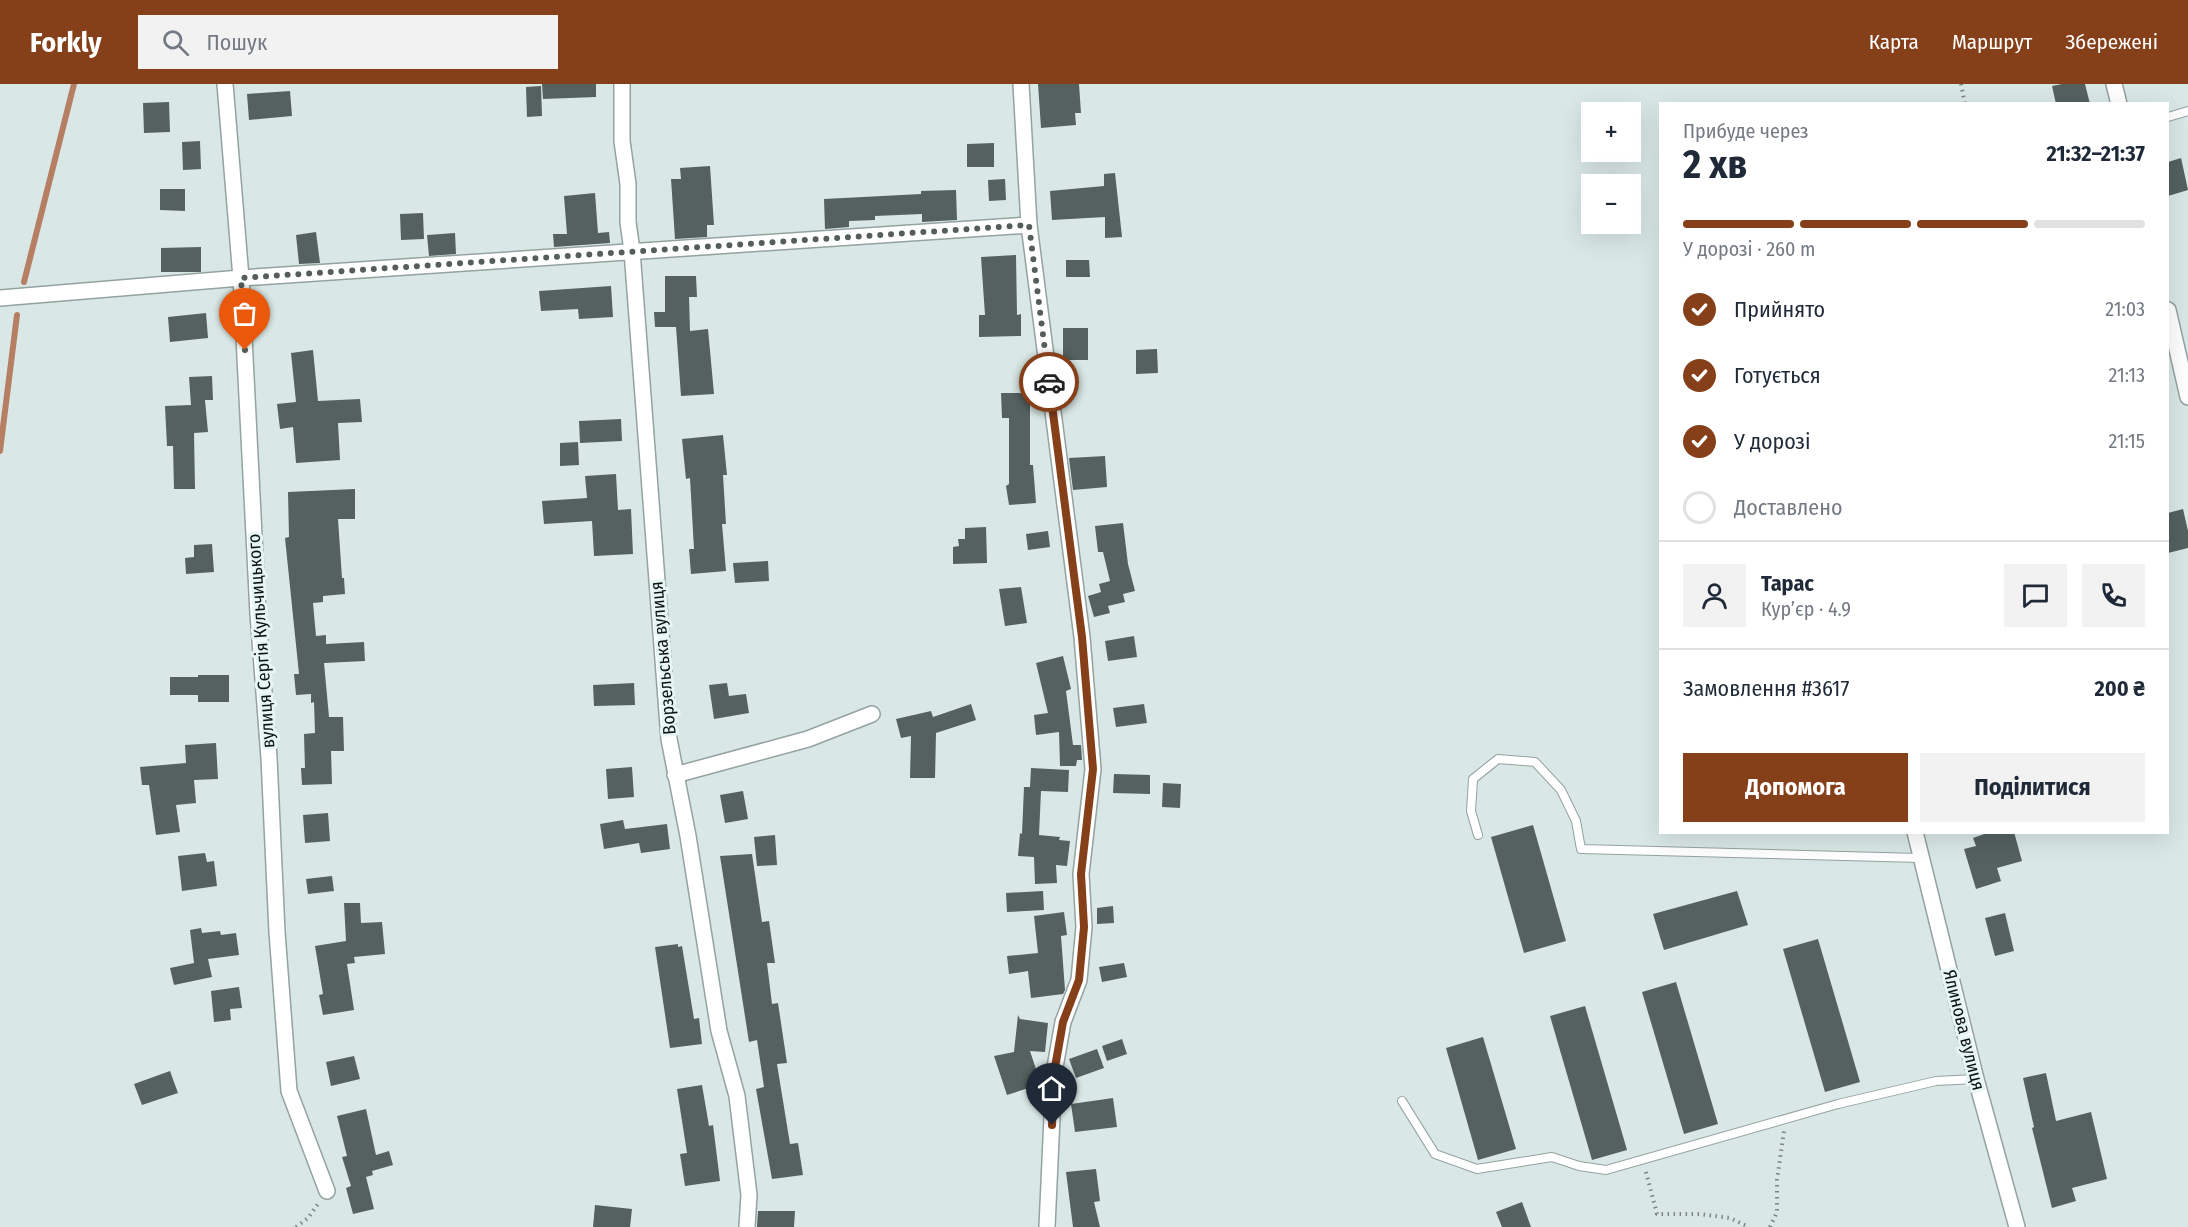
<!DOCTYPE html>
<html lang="uk">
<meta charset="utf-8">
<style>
:root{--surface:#fff;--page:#f2f2f3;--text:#1f2937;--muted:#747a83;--line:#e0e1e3;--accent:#853f19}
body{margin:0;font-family:"Fira Sans Condensed",sans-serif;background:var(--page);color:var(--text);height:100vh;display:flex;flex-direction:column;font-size:22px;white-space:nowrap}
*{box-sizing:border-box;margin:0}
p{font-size:20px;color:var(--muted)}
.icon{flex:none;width:33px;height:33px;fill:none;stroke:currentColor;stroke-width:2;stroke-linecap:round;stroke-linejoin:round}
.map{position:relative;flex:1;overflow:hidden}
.sheet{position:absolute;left:1659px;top:18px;width:510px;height:732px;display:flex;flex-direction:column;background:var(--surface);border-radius:0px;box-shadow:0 6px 24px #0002}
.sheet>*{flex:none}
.controls{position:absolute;left:1581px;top:18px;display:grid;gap:12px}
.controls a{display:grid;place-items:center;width:60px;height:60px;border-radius:0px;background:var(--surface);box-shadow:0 6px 24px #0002;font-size:30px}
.pin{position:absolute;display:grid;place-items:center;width:51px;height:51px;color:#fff;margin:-62px -26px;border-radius:50% 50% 50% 0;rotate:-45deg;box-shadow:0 0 6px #0007}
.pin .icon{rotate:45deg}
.courier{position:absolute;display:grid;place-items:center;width:60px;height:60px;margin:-30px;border:4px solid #853f19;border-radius:50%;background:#fff;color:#222;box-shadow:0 2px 8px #0007}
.summary em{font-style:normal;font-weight:700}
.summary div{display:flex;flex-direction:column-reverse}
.summary{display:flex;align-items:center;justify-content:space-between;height:102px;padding:0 24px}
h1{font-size:39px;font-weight:700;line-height:45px}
.bar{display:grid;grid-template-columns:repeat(4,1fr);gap:9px 6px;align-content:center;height:72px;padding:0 24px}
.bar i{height:8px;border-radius:4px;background:var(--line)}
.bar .active{background:var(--accent)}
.bar p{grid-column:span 4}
.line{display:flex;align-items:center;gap:15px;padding:0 24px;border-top:2px solid var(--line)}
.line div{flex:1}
.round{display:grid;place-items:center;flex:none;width:63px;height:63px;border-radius:0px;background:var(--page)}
ol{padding:0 24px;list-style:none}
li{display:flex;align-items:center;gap:18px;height:66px}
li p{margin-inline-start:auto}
li .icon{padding:6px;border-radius:50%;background:var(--accent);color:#fff;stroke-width:4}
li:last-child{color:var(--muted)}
li i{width:33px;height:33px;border:3px solid var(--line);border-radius:50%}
.action{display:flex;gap:12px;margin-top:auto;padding:12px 24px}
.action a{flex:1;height:69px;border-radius:0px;background:var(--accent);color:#fff;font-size:24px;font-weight:700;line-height:69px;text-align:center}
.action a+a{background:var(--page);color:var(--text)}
header{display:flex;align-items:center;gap:36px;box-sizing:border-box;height:84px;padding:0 30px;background:var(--accent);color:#fff}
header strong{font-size:28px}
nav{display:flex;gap:33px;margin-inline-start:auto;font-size:21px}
.search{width:420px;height:54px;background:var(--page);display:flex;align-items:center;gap:15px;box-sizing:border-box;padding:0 21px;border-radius:0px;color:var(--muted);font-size:22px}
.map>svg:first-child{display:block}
</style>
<header>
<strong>Forkly</strong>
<div class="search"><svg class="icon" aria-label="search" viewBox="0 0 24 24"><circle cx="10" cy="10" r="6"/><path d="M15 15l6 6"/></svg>Пошук</div>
<nav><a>Карта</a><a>Маршрут</a><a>Збережені</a></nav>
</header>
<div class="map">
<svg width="2188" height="1143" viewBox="0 0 2188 1143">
<rect width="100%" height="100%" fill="#d9e8e6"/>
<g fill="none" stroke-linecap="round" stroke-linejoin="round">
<g stroke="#b67f64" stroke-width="6">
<path d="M24 198 74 0"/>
<path d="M0 367 17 231"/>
</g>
</g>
<g fill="#54615f">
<path d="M542 0H596V13L543 15Z"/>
<path d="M1038 0H1079L1081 29H1075L1076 41 1041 44Z"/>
<path d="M2062 0H2085L2090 20H2056L2052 2Z"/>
<path d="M541 2 542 32 527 33 526 3Z"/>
<path d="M290 7 292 32 249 36 247 10Z"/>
<path d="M169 18 170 48 144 49 143 19Z"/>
<path d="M200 57 201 85 183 86 182 58Z"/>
<path d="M994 59V83H967V60Z"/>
<path d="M2181 74 2188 106 2168 112V78Z"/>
<path d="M710 82 714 141H707V153L675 155 671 95H681L680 84Z"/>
<path d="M1115 89 1122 153 1105 154V133L1052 136 1050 107 1104 102V90Z"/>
<path d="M1005 95 1006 116 989 117 988 96Z"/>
<path d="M160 105H185V127L160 126Z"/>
<path d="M956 106 957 136 922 138V130L875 132V136L849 137V143L825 145 824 115 921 110V107Z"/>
<path d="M595 109 598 149 609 148 610 159 554 163 553 150H567L564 112Z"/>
<path d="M423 129 424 155 401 156 400 130Z"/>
<path d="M316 148 320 179 299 180 296 151Z"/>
<path d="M455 149 456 170 429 172 427 151Z"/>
<path d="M201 163V188H161V164Z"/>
<path d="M1016 171 1017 231 1021 230V252L979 253V231H985L981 173Z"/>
<path d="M1066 176H1089L1090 193H1066Z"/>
<path d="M665 192H696L697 213H689L690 247 708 245 714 310 681 312 676 243H655L654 228H665Z"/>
<path d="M611 202 613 233 579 235 578 225 541 227 539 207Z"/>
<path d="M206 229 208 254 170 258 168 233Z"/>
<rect x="1063" y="244" width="25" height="32"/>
<path d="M1157 265 1158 289 1136 290V266Z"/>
<path d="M313 266 318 317 360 315 362 338 338 339 340 376 296 379 293 343 280 345 277 320 296 318 291 269Z"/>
<path d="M212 292 213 316H205L208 348 194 349 195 405H174L173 362H167L165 322 191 321 189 293Z"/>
<path d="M1001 309H1030V381H1033L1036 419 1009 421 1006 402 1009 400V334H1002Z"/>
<path d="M621 335 622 357 580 359 579 337Z"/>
<path d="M723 351 727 391H723L726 440H722L726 487 691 490 689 465H694L690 394 686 395 682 355Z"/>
<path d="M578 358 579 381 560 382V359Z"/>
<path d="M1105 372 1107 403 1073 406 1069 374Z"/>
<path d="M616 390 618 426 631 425 633 470 594 472 592 437 544 440 542 417 587 414 585 392Z"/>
<path d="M355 405V435H338L342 494H344L345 510 323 512V518L313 519 316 552 326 551V560L364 558 365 577 324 579 329 633H343L344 667H331L332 700 302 701 301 684H305L304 650 315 649 314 618 311 619V610L296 611 294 590H299L285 454 289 453 288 408Z"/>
<path d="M2183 425 2188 447V464L2168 469V429Z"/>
<path d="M1123 439 1128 480 1135 507 1123 510 1125 518 1108 522 1110 529 1094 533 1088 512 1101 508 1099 500 1110 497 1103 468H1098L1095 442Z"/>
<path d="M986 443 987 479 953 480V463L959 462 958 455H965V444Z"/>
<path d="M1048 447 1050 463 1028 466 1026 450Z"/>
<path d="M212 460 214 488 186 490 185 474 194 473V461Z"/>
<path d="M768 477 769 497 735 499 733 479Z"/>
<path d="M1021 503 1027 539 1005 542 999 505Z"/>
<path d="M1134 552 1137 573 1108 577 1105 557Z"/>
<path d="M1063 572 1071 605 1066 607 1073 661H1081L1082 676H1077L1076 682H1060L1059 648 1036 651 1034 631 1048 629 1036 579Z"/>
<path d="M198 591H229V618H198V611H170V593H198Z"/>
<path d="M634 599 635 621 594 622 593 601Z"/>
<path d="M727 599 729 612 746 610 749 629 714 635 709 601Z"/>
<path d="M971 620 976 636 936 649 935 694H910L911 652 901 654 896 635 931 627 933 633Z"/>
<path d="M1144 620 1147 639 1116 643 1113 624Z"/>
<path d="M216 659 218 695 194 696 196 719 176 721 180 748 156 751 149 701H142L140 683 186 679 185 661Z"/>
<path d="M632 683 634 713 608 715 606 685Z"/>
<path d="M1031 684 1069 686 1068 708 1041 707 1039 751 1060 753 1059 756 1070 757 1067 782 1056 781 1057 799 1035 800 1034 773 1018 772 1020 749 1022 750 1024 703H1030Z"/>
<path d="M1114 690 1150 691V710L1113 709Z"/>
<path d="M1163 699 1181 700 1180 724 1162 723Z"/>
<path d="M743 707 748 735 725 739 720 711Z"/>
<path d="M328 729 330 757 305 759 303 731Z"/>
<path d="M623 736 625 745 667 740 670 765 641 769 639 759 604 765 600 740Z"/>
<path d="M1533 741 1566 857 1524 869 1491 753Z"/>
<path d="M1990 748H2014L2022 777 1997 784 2001 797 1976 805 1964 765 1976 762 1973 754Z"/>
<path d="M775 751 777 781 757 782 754 753Z"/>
<path d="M205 769 207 778 214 777 217 802 182 807 178 772Z"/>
<path d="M752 770 762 838 769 837 775 879H767L772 920 778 919 787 979 777 980 790 1060 798 1059 803 1091 772 1095 756 1005 764 1003 757 956 749 958 720 772Z"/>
<path d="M332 792 334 807 308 810 306 795Z"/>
<path d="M1043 807 1044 826 1007 828 1006 809Z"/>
<path d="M1737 807 1748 841 1664 866 1653 830Z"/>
<path d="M344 819H360L361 839 382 838 385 870 354 873 355 879 347 880 354 926 323 931 319 911 323 910 315 862 346 857Z"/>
<path d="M1113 822 1114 839 1097 840V824Z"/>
<path d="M1064 828 1067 851 1061 852 1065 906 1063 910 1031 914 1028 887 1009 890 1007 872 1038 869 1034 832Z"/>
<path d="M2005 829 2014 867 1995 872 1985 834Z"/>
<path d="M201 844 202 849 220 847 221 851 236 849 239 871 208 875 212 893 174 901 170 884 194 879 190 846Z"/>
<path d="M1818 855 1860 998 1825 1008 1783 865Z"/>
<path d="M678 860V863L682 862 694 935 699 934 702 960 670 964 655 863Z"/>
<path d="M1124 879 1127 893 1102 898 1099 883Z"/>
<path d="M1676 898 1718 1040 1684 1050 1642 908Z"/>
<path d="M239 903 242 924 230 925 231 936 214 938 211 907Z"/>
<path d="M1585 922 1627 1066 1592 1076 1550 932Z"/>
<path d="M1018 931 1020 935 1048 939 1045 968 1030 967 1041 1000 1007 1011 994 972 1014 968Z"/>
<path d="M1483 953 1516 1065 1478 1076 1446 964Z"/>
<path d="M1122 955 1127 970 1107 977 1102 962Z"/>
<path d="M1097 965 1104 984 1076 994 1069 975Z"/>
<path d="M354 972 360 995 331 1002 326 978Z"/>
<path d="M170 987 178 1009 142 1021 134 1000Z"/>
<path d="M2046 989 2056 1037 2091 1028 2107 1095 2072 1104 2076 1117 2052 1124 2032 1044 2034 1043 2023 994Z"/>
<path d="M702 1001 709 1042 713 1041 720 1097 685 1102 680 1070 687 1069 677 1005Z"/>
<path d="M1113 1014 1117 1043 1075 1048 1071 1020Z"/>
<path d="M366 1025 376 1071 389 1067 393 1081 372 1087 373 1091 366 1093 374 1125 353 1130 346 1104 351 1102 342 1073 347 1072 337 1032Z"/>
<path d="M1096 1085 1100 1117 1094 1118 1100 1143H1073L1066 1088Z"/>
<path d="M1522 1118 1531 1143H1502L1496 1128Z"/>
<path d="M595 1121 632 1125 630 1143H593Z"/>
<path d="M758 1127H795L794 1143H757Z"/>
</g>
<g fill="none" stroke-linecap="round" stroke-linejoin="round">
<g stroke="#94a2a0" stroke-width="10">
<g id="service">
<path d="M2168 33 2188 27"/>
<path d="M1478 751 1471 727 1473 695 1498 675 1535 678 1561 706 1576 737 1581 765 1920 774"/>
<path d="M1402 1017 1435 1070 1477 1085 1552 1073 1579 1082 1606 1086 1838 1020 1936 997 1976 995"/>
</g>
</g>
<g stroke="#94a2a0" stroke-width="18">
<g id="minor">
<path d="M225 0 241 194 258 530 269 674 277 848 289 1007 327 1107"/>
<path d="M622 0V57L628 100V138L632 167 669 655 688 752 719 947 737 1012 749 1111 747 1143"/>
<path d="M1021 0 1029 141 1082 553 1093 685 1081 790 1084 843 1079 896 1063 938 1054 989 1047 1143"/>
<path d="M2114 0 2119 20"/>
<path d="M0 214 241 194 1029 141"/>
<path d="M2168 226 2188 313"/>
<path d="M675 691 808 655 872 630"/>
<path d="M1915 748 1976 995 2017 1143"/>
</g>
</g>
<g stroke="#7b8685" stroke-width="4" stroke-dasharray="1.5 4.5" stroke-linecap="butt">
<path d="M1961 0 1965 20"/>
<path d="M1646 1088 1657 1130H1700L1730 1134 1749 1143"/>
<path d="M296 1143 308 1134 318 1120"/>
<path d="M1770 1143 1777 1128V1096L1784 1047"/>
</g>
<use href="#service" stroke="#fff" stroke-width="8"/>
<use href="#minor" stroke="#fff" stroke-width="15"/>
</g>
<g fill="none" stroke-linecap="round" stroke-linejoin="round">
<path stroke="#555e5d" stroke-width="6" stroke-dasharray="0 10.8" d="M245 266 241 194 1029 141 1049 298"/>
<path stroke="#853f19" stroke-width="8" d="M1049 298 1082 553 1093 685 1081 790 1084 843 1079 896 1063 938 1054 989 1052 1041"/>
</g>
<g text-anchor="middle" stroke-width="6" stroke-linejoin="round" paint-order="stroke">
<g font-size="18" fill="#0e1413" stroke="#e6f6f3">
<text transform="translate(261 557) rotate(-94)" y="6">вулиця Сергія Кульчицького</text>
<text transform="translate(663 574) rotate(-95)" y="6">Ворзельська вулиця</text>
<text transform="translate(1964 946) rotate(76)" y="6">Ялинова вулиця</text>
</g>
</g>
</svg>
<div class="controls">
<a>+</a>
<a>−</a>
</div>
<div class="pin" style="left:245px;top:266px;background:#ea580c"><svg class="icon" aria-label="bag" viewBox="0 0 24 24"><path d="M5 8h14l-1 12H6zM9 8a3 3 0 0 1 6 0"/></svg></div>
<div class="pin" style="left:1052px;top:1041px;background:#1f2937"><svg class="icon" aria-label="home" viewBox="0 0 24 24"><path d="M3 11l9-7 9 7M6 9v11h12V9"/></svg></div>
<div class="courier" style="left:1049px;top:298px"><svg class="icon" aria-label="car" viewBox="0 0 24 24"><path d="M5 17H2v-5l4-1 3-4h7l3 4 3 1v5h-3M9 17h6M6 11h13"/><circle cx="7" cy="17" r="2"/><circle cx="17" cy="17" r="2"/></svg></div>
<section class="sheet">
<div class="summary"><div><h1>2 хв</h1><p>Прибуде через</p></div><em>21:32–21:37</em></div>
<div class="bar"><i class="active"></i><i class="active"></i><i class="active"></i><i></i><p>У дорозі · 260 m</p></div>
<ol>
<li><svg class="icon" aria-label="check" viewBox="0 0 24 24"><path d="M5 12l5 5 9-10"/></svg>Прийнято<p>21:03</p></li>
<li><svg class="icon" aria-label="check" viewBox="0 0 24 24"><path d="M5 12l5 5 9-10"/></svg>Готується<p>21:13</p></li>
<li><svg class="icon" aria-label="check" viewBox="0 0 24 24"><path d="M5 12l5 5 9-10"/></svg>У дорозі<p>21:15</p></li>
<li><i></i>Доставлено</li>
</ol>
<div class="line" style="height:108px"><a class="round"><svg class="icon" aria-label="person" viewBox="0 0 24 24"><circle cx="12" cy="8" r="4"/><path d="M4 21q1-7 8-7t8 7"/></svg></a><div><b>Тарас</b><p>Кур’єр · 4.9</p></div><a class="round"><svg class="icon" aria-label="chat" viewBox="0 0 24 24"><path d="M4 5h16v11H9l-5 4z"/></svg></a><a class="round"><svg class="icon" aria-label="phone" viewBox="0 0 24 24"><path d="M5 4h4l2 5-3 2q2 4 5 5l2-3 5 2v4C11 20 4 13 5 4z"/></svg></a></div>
<div class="line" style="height:78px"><div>Замовлення #3617</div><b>200 ₴</b></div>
<div class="action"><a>Допомога</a><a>Поділитися</a></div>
</section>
</div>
